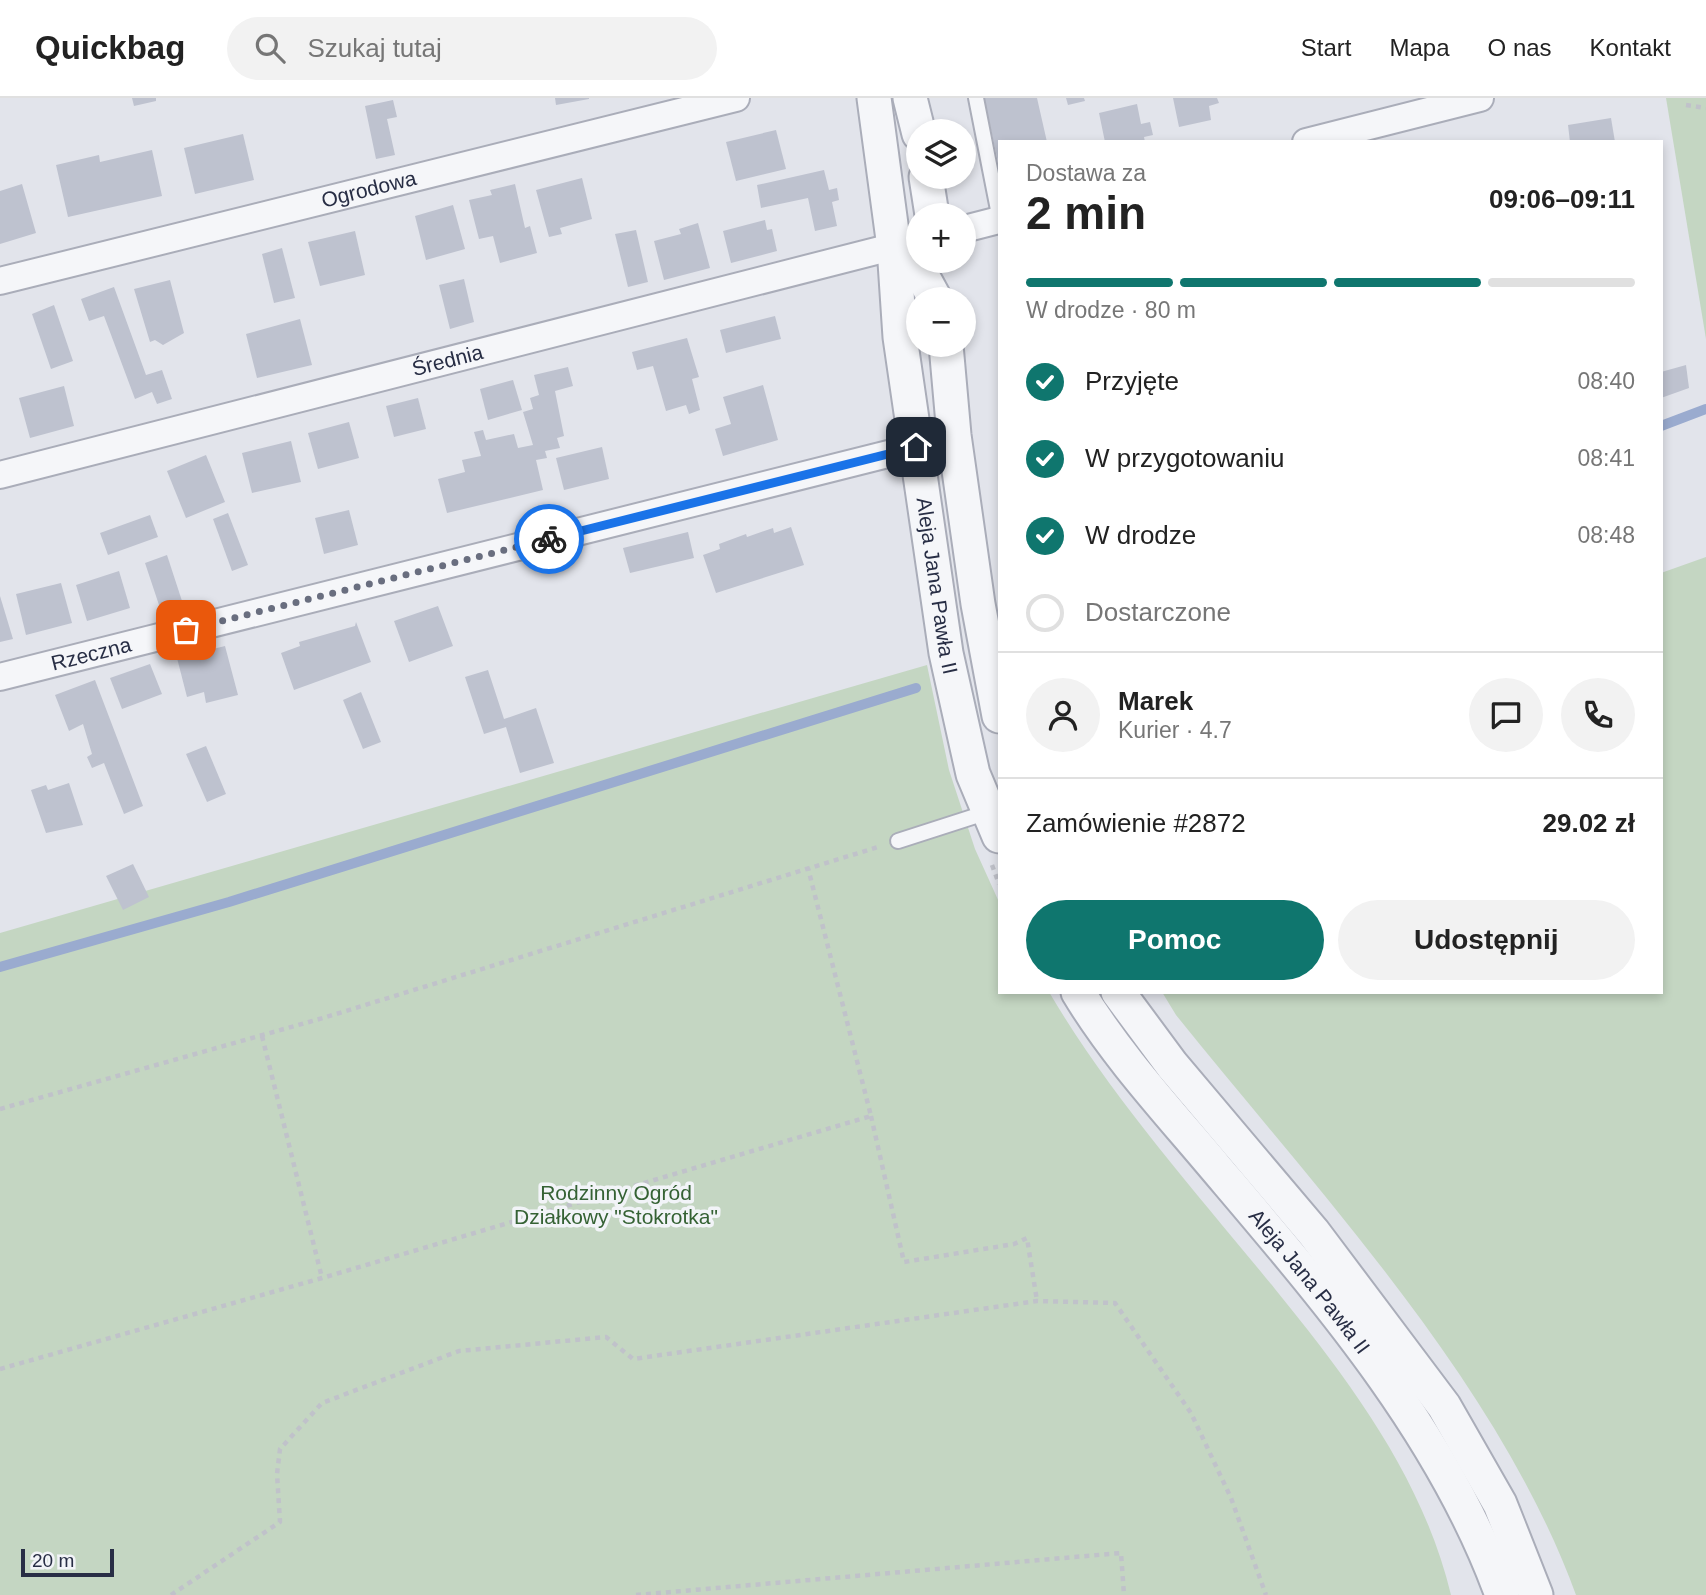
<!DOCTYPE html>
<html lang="pl">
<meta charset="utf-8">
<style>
:root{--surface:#fff;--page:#f2f2f2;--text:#222;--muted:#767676;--line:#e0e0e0;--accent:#0f766e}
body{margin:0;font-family:Arial,sans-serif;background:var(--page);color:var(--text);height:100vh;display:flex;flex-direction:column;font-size:26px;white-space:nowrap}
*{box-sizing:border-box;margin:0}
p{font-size:23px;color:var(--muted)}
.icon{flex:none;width:38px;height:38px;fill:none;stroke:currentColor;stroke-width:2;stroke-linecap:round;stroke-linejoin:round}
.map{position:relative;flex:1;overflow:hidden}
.details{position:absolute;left:998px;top:42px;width:665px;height:854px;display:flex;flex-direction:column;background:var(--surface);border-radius:0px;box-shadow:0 4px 10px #0003}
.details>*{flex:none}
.buttons{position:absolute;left:906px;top:21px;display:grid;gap:14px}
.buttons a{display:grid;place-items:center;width:70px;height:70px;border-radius:50%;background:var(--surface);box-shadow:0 4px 10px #0003;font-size:35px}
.scale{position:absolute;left:21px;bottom:18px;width:93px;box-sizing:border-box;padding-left:7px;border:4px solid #282e45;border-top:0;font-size:19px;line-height:24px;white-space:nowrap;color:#282e45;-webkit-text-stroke:5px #f2f4f8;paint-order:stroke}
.pin{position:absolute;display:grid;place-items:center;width:60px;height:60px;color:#fff;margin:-30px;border-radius:14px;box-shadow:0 4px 10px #0006}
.courier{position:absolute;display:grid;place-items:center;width:70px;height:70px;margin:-35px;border:5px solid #1a73e8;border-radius:50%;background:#fff;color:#222;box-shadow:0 2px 9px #0007}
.summary em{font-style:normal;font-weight:600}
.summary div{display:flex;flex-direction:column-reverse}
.summary{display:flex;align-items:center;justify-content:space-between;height:119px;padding:0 28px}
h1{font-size:46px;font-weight:600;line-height:52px}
.bar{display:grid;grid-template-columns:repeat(4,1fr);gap:10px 7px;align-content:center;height:84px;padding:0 28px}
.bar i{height:9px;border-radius:5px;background:var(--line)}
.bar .active{background:var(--accent)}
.bar p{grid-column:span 4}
.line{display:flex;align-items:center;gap:18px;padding:0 28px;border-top:2px solid var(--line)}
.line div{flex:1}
.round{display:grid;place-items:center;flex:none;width:74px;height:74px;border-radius:37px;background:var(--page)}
ol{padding:0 28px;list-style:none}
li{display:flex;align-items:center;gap:21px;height:77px}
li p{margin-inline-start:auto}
li .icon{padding:7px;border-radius:50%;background:var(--accent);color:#fff;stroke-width:4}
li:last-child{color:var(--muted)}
li i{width:38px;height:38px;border:4px solid var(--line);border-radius:50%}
.cta{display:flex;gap:14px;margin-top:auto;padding:14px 28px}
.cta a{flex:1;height:80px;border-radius:42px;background:var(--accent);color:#fff;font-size:28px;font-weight:600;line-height:80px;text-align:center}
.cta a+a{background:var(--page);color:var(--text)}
header{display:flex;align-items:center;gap:42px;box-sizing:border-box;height:98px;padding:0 35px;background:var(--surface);border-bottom:2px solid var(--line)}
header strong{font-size:33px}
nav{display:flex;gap:38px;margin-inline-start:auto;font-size:24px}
.search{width:490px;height:63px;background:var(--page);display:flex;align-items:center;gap:18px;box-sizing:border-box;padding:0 24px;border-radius:38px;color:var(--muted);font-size:26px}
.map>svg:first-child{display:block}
</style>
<header>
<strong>Quickbag</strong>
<div class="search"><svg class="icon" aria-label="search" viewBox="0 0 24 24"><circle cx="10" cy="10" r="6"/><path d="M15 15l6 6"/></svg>Szukaj tutaj</div>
<nav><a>Start</a><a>Mapa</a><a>O nas</a><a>Kontakt</a></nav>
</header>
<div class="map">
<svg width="1706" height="1497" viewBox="0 0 1706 1497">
<rect width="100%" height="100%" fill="#e2e4eb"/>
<g fill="#c4d6c2">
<path d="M1666 0H1706V241Z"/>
<path d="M1706 459V1497H1576C1498 1283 1317 1093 1176 917L1162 894H1661V475Z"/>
<path d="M927 567 949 672 975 751 999 804V894H1049C1112 1001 1197 1095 1275 1191 1349 1282 1423 1380 1451 1497H0V835Z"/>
</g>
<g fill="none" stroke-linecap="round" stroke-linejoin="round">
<g stroke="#9aabcf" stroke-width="10">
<path d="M1661 328 1706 311"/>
<path d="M0 869 229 804 916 590"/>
</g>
</g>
<g fill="#bec2cf">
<path d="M132 0H156V3L134 8Z"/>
<path d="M555 0H589V1L556 7Z"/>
<path d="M984 0H1037L1047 44H999L998 64Z"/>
<path d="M1066 0H1084L1085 3 1068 7Z"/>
<path d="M1173 0H1217L1219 5 1209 8 1211 22 1179 29Z"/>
<path d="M393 2 397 19 387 21 395 57 376 61 365 8Z"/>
<path d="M1137 6 1141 26 1150 24 1153 37 1144 39 1145 44H1105L1099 15Z"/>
<path d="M1611 20 1615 44H1570L1568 27Z"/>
<path d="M776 32 786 71 736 83 726 44Z"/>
<path d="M243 36 254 82 195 96 184 50Z"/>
<path d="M152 52 162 98 68 119 56 67 99 57 100 64Z"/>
<path d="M824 72 829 92 837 90 839 102 832 104 837 128 815 133 808 100 761 110 757 87Z"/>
<path d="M582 80 592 121 560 130 562 136 549 139 536 92Z"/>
<path d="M22 86 36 135 0 146V93Z"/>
<path d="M515 86 525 130 530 128 537 155 500 165 493 138 479 141 469 102 492 97 490 92Z"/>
<path d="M453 107 465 151 426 162 415 118Z"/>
<path d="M765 122 767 132 772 131 777 153 731 165 723 133Z"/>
<path d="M698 125 710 170 664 182 654 143 681 136 679 131Z"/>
<path d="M636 132 648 184 628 189 615 136Z"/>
<path d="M355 133 365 177 320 188 308 144Z"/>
<path d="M282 150 295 200 274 205 262 156Z"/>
<path d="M464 181 474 224 450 231 439 187Z"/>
<path d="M170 182 184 235 163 247 155 242 150 244 134 191Z"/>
<path d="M114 189 146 277 162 272 172 301 157 306 152 294 135 301 104 218 89 223 81 201Z"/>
<path d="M54 207 73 263 51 271 32 216Z"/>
<path d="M775 218 781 241 726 255 720 232Z"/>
<path d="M300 221 312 267 257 280 246 236Z"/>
<path d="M687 240 699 279 692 281 700 312 689 316 686 307 666 313 653 268 637 272 632 254Z"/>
<path d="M1686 267 1689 290 1661 300V274Z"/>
<path d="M568 269 573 288 555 293 564 338 557 340 560 350 545 353 547 360 536 362 543 392 447 415 438 381 465 374 462 362 481 358 474 334 483 332 486 342 514 336 518 350 533 347 523 314 533 311 530 300 539 297 534 277Z"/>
<path d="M513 282 522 312 488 322 480 291Z"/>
<path d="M763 287 778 342 723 358 715 331 731 326 723 299Z"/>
<path d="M64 288 74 328 30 340 19 300Z"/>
<path d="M418 300 426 331 394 339 386 308Z"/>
<path d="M349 324 359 360 318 371 308 335Z"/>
<path d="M291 343 301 384 252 395 242 355Z"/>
<path d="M602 349 609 381 564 392 556 360Z"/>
<path d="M206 357 225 404 186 420 167 373Z"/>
<path d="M349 412 358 447 324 456 315 420Z"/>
<path d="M228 415 248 467 232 473 213 421Z"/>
<path d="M150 417 158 439 108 457 100 435Z"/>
<path d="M791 429 804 467 716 495 703 457 720 451 719 446 746 436 747 439 773 430 774 435Z"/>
<path d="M688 434 694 460 630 475 623 450Z"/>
<path d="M167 457 182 503 160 510 145 465Z"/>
<path d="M119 473 130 510 87 523 76 487Z"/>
<path d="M61 485 72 525 26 537 16 496Z"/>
<path d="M0 498 13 541 0 544Z"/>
<path d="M438 508 453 548 409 564 394 523Z"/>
<path d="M356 524 371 564 294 592 281 555 300 548 299 544 355 528Z"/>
<path d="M225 548 238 597 206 605 204 594 187 599 177 560Z"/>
<path d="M150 566 162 596 122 611 110 580Z"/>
<path d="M488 572 504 621 536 610 554 665 520 675 506 629 484 636 465 579Z"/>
<path d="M95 582 143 708 124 716 104 665 92 670 87 659 92 656 83 626 69 633 55 597Z"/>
<path d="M361 594 381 644 363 651 343 602Z"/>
<path d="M206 648 226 696 207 704 186 656Z"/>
<path d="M69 685 83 727 46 735 31 692 46 687 48 692Z"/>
<path d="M133 766 149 799 123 812 106 778Z"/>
</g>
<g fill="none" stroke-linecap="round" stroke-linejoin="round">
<g stroke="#aaadb9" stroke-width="18">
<g id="service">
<path d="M976 0 999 117"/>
<path d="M898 743 988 714"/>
</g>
</g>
<g stroke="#aaadb9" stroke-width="30">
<g id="minor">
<path d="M1306 44 1480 0"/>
<path d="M964 131 999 122"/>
<path id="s1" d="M0 183 736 0"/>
<path id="s2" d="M0 377 919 142"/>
<path id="s3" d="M0 579 916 349"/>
</g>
</g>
<g stroke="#aaadb9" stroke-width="37">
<g id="tertiary">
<path id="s4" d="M874 0 894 149 900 239 946 555 973 676 999 738"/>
<path d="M910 0 919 36"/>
<path d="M926 79 932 117"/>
<path d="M894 149 916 166 935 201"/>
<path d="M946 247 954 337 978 506 999 618"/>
<path id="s5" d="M1078 894C1116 957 1168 1013 1215 1069 1326 1200 1443 1334 1502 1497"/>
<path d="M1118 894 1172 967 1314 1135 1444 1308 1500 1406 1536 1497"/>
</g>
</g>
<g stroke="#c0c2ca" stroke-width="4.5" stroke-dasharray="5 5" stroke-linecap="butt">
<path d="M1686 7 1706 10"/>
<path d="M992 767 999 786"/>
<path d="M262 938 322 1180"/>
<path d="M0 1011 323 920 878 749"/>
<path d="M871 1018 904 1164 1014 1146 1027 1140 1037 1203"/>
<path d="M0 1271 322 1180 871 1018 808 770"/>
<path d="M171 1497 280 1424 277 1376 280 1351 322 1305 459 1253 606 1239 633 1261 1037 1203 1115 1205 1191 1315 1231 1400 1266 1497"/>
<path d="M636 1497 1121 1455 1124 1497"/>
</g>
<use href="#service" stroke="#f5f6f9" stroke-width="14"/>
<use href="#minor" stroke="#f5f6f9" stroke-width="26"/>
<use href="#tertiary" stroke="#f5f6f9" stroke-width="33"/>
</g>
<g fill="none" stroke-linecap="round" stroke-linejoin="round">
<path stroke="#696e7f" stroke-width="7" stroke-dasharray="0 12.6" d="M186 532 549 441"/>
<path stroke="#1a73e8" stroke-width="9" d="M549 441 916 349"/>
</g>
<g text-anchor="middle" stroke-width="7" stroke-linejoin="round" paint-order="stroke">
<g font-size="21" fill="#282e45" stroke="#f2f4f8">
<text dy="7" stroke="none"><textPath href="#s1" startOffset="380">Ogrodowa</textPath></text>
<text dy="7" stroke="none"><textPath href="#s2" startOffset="462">Średnia</textPath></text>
<text dy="7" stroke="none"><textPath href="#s4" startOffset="492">Aleja Jana Pawła II</textPath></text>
<text dy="7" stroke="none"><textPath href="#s3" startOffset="94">Rzeczna</textPath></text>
<text dy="7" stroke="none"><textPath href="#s5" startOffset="371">Aleja Jana Pawła II</textPath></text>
</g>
<g font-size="21" fill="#356234" stroke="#f2f4f8">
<text x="616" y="1102">Rodzinny Ogród<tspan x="616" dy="24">Działkowy "Stokrotka"</tspan></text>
</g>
</g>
</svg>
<div class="buttons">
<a><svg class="icon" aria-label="layers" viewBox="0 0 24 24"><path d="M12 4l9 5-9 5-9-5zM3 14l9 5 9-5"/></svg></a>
<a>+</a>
<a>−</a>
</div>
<div class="scale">20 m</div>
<div class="pin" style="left:186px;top:532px;background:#ea580c"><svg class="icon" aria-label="bag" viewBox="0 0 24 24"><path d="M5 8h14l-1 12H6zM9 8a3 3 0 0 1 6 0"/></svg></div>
<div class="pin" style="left:916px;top:349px;background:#1f2937"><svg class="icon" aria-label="home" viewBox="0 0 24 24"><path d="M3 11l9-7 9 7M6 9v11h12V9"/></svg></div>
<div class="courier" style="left:549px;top:441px"><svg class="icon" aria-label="bike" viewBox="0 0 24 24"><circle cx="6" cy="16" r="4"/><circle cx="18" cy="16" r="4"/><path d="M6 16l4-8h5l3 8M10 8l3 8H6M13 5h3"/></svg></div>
<section class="details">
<div class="summary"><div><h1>2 min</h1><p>Dostawa za</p></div><em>09:06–09:11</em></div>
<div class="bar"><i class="active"></i><i class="active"></i><i class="active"></i><i></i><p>W drodze · 80 m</p></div>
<ol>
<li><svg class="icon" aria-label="check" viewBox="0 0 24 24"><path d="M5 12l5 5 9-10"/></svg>Przyjęte<p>08:40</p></li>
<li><svg class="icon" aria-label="check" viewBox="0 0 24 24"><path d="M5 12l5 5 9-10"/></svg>W przygotowaniu<p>08:41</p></li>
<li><svg class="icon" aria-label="check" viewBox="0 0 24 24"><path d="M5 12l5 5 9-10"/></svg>W drodze<p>08:48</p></li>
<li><i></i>Dostarczone</li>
</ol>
<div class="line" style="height:126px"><a class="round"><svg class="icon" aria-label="person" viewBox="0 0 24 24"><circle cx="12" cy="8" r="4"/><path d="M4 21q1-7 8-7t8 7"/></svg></a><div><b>Marek</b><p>Kurier · 4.7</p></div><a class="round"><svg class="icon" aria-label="chat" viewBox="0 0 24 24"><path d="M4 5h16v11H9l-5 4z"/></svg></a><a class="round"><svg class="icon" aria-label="phone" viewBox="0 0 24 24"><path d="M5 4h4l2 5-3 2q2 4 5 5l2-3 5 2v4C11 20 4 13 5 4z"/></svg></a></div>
<div class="line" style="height:91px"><div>Zamówienie #2872</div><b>29.02 zł</b></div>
<div class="cta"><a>Pomoc</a><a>Udostępnij</a></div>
</section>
</div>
